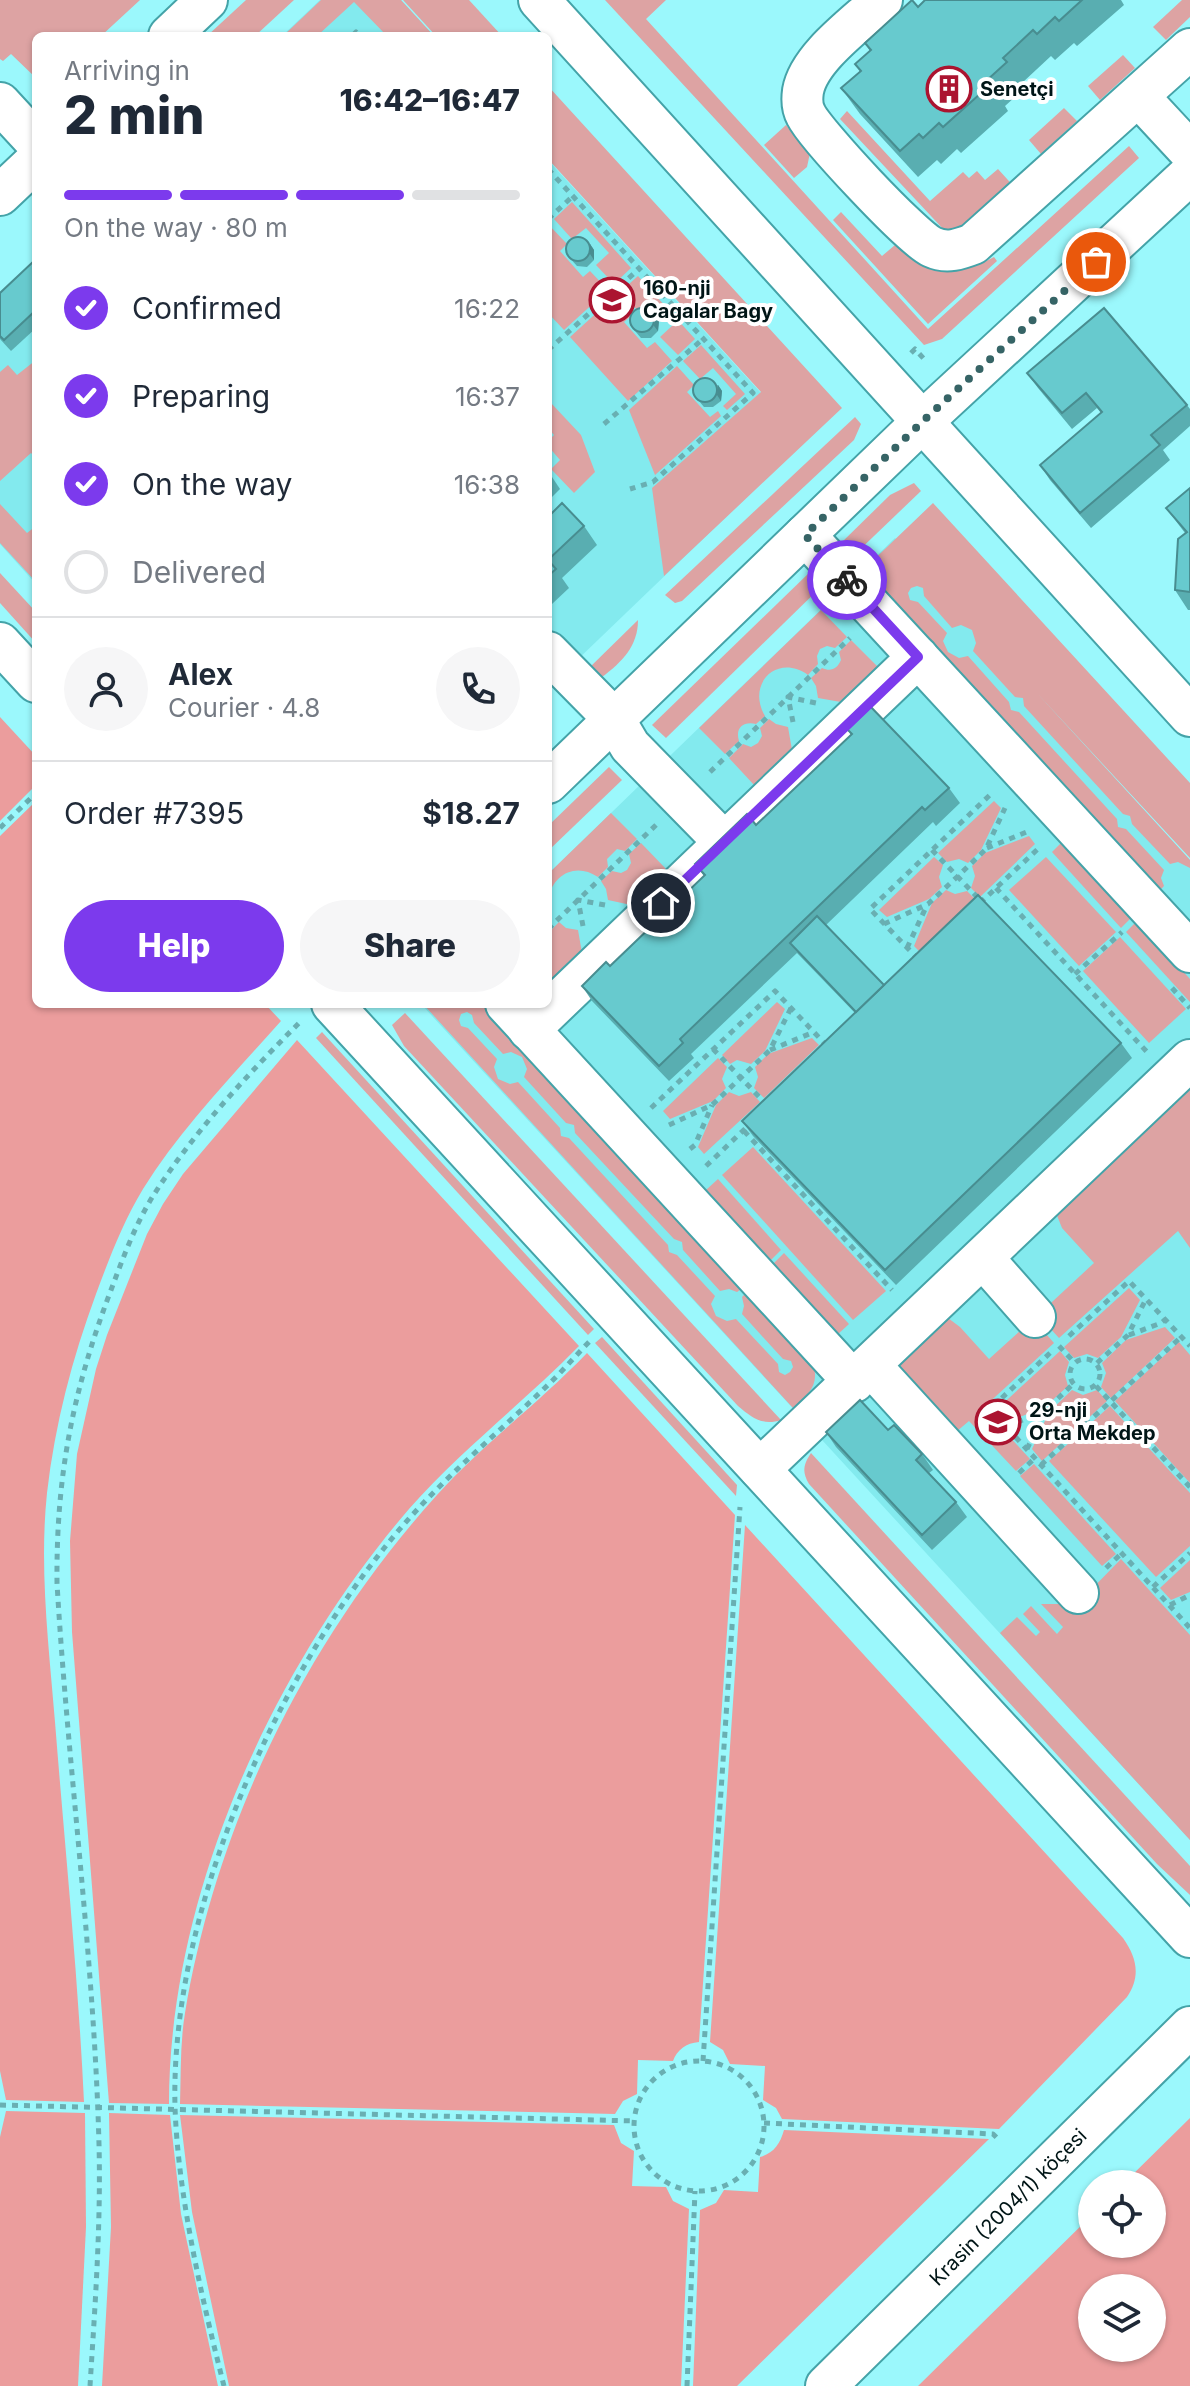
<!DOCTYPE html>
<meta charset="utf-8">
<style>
:root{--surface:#fff;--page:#f6f6f7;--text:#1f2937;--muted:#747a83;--line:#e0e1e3;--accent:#7c3aed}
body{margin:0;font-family:Inter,sans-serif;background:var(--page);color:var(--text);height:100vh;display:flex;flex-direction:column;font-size:30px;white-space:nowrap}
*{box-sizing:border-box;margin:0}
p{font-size:26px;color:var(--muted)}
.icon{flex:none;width:44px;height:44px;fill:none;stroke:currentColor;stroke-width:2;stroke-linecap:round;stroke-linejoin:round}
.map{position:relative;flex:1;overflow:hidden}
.drawer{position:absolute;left:32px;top:32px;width:520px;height:976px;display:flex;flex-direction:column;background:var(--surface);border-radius:12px;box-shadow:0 2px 6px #0004}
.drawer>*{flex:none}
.tools{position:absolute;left:1078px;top:2170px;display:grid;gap:16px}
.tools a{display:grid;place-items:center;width:88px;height:88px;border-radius:50%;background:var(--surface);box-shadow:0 2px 6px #0004;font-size:40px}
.pin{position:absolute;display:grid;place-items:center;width:68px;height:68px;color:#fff;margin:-34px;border:4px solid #fff;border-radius:50%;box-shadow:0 2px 8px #0007}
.courier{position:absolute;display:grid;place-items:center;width:80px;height:80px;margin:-40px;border:6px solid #7c3aed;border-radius:50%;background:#fff;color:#222;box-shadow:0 2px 10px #0007}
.summary em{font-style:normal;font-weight:800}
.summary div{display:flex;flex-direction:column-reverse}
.summary{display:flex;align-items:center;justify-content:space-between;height:136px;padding:0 32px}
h1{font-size:52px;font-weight:800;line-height:60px}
.bar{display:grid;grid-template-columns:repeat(4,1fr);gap:12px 8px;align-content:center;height:96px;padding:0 32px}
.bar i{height:10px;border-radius:6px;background:var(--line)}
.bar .on{background:var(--accent)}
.bar p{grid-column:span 4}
.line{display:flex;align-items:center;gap:20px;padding:0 32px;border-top:2px solid var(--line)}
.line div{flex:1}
.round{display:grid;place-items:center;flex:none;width:84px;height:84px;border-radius:42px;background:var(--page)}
ol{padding:0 32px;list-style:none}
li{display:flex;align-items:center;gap:24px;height:88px}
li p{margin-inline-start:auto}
li .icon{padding:8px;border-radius:50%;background:var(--accent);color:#fff;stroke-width:4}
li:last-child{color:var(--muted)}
li i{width:44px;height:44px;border:4px solid var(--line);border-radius:50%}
.cta{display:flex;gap:16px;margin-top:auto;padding:16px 32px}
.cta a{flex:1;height:92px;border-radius:48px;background:var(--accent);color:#fff;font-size:32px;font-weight:800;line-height:92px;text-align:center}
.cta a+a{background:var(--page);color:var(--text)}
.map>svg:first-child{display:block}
</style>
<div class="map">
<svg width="1190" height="2386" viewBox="0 0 1190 2386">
<rect width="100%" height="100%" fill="#9bf8fc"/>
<g fill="#83eaee">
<path d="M320 0H401L434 36H282Z"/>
<path d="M548 160 805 441 548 688Z"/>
<path d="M36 269V584L0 544V303Z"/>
<path d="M895 538 1190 860V1840L421 1004H548V874Z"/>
</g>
<g fill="#dda3a3">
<path d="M0 0H140L101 36H36V78L11 54 3 61 0 59Z"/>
<path d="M246 0H294L255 36H207Z"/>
<path d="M321 0H401L434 36H387L354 2 317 36H283Z"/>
<path d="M403 0H469L502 36H436Z"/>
<path d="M605 0H666L646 19 928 329 1129 146 1139 158 942 339 924 345Z"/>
<path d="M1182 0H1190V17L1166 40 1153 27Z"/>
<path d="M1123 55 1135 68 1100 100 1088 86Z"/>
<path d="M548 86 842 408 664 576 652 488 761 392 548 159Z"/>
<path d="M1064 108 1077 121 1041 154 1029 140Z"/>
<path d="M847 111 930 201 963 172 969 178 977 171 985 180 998 169 1017 190 981 224 946 232 840 119Z"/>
<path d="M786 125 810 153 807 167 794 178 764 145Z"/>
<path d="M572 202 631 268 614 284 596 265 609 253 586 228 572 239 554 219Z"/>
<path d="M841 212 882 256 895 245C930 267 956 279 994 257L997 261 928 324 833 220Z"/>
<path d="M548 224 567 244 560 251 583 277 590 271 608 290 564 330 548 313Z"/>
<path d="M638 276 695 339 678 355 660 337 673 325 650 299 637 310 620 292Z"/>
<path d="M614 297 631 316 624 322 647 348 655 342 672 361 628 401 570 337Z"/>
<path d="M701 345 745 394 727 410 723 406 736 394 713 368 700 379 683 361Z"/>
<path d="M36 360V458L31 453 0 481V372L8 365 17 375Z"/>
<path d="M677 366 694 385 687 392 710 417 718 411 721 416 655 475 629 410Z"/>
<path d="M551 403 581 435 595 472 574 493 551 469 560 460 548 446V441L554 435 548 428V406Z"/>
<path d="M855 417 861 424 854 440 682 601 675 603 665 595Z"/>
<path d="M914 483 921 491 850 559 838 546 890 495Z"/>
<path d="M933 503 1190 783V858L1035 691 1190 860V868L1178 862 1170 864 1132 824 1130 816 1123 814 1024 706 1023 698 1015 697 973 651 976 643 972 630 961 625 952 628 924 596 923 588 917 586 911 588 908 593 910 600 918 602 947 633 943 641 948 652 959 658 968 656 1009 702 1011 710 1019 712 1117 819 1118 827 1126 829 1164 870 1161 878 1164 886 1157 893 862 571Z"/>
<path d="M0 504 27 533 36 526V582L0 543Z"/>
<path d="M811 571 824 584 666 738 652 725Z"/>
<path d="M0 573 36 612V643L0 603Z"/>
<path d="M821 610 847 637 835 648 827 646 820 649 817 656 818 664 808 675C777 653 746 684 765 716L756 724C743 721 735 728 739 741L725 754 699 728Z"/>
<path d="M638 620C638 646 622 662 602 677L598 678 587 670Z"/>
<path d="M851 640 878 667 841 702 818 698 816 686 811 678 822 668C831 672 837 669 841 660L839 652Z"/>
<path d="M769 719 776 724 788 727 792 750 755 786 729 758 743 744 751 747 758 743 762 736 760 728Z"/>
<path d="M609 767 622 780 548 851V826Z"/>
<path d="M994 801 1001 808 981 850 968 863 959 859 947 862 938 853Z"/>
<path d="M611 813 637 839 625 851 617 849 607 859 608 867 598 877C576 862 553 874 548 899V874Z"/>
<path d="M1029 836 1035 844 980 897 971 888 975 876 972 866 985 853Z"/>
<path d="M1063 841 1133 916 1121 928 1052 852Z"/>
<path d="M641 843 667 870 631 905 608 900 606 889 601 881 612 871 621 873 627 870 631 863 629 854Z"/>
<path d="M934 857 943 865 939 877 942 887 929 899 887 917 879 910Z"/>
<path d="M1046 857 1116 932 1079 966 1009 890Z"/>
<path d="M946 890 955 894 967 891 976 900 921 953 914 946 932 903Z"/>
<path d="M1137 921 1190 979V1002L1126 932Z"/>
<path d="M559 922 566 928 578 930 582 953 548 986V946L552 940 550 931Z"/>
<path d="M1120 937 1186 1009 1149 1043 1083 971Z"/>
<path d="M777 1002 785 1009 765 1051 751 1064 737 1060 730 1064 722 1055Z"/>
<path d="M423 1004H484L744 1287 737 1292 729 1289 720 1291 683 1250 682 1242 674 1239 575 1133 574 1125 566 1123 524 1077 527 1069 522 1057 511 1052 503 1054 474 1023 472 1015 467 1012 461 1014 459 1020 461 1026 468 1028 497 1059 494 1067 498 1079 510 1084 518 1082 560 1128 561 1136 569 1138 668 1245 669 1252 677 1255 715 1296 711 1304 716 1316 727 1321 736 1319 778 1364 779 1372 785 1375 790 1372 793 1367 791 1361 783 1359 742 1314 744 1306 742 1297 748 1291 813 1364C820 1385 808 1395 793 1408Z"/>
<path d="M405 1013 781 1420C763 1426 752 1418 738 1406L404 1046 392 1025Z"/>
<path d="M322 1032 594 1329 588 1335 316 1038Z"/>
<path d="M812 1038 819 1045 764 1098 754 1088 758 1077 755 1067 768 1054Z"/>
<path d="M718 1058 727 1067 722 1079 726 1088 713 1101 670 1119 663 1111Z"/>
<path d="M1190 1081V1248L1178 1231 1059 1338 1038 1315 1094 1263 1062 1228 1056 1213Z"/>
<path d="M729 1092 739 1096 751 1092 760 1102 704 1154 698 1147 716 1105Z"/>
<path d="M753 1147 886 1291 853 1320 722 1175Z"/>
<path d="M718 1179 781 1250 770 1261 706 1190Z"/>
<path d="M784 1253 849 1324 837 1335 773 1264Z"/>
<path d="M1129 1288 1140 1300 1121 1337 1098 1358 1087 1354 1074 1358 1064 1347Z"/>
<path d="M948 1318 960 1327 989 1359 1033 1319 1054 1343 983 1408 1030 1459 1016 1471 969 1421 956 1432 903 1372 900 1364Z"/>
<path d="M1165 1327 1175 1338 1111 1398 1101 1387 1106 1373 1102 1363 1126 1340Z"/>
<path d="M602 1337 737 1485 736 1496 595 1343Z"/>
<path d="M1179 1342 1190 1355V1483L1115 1401Z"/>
<path d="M1060 1351 1069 1362 1065 1375 1068 1386 1045 1407 1007 1422 996 1410Z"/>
<path d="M1072 1390 1083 1395 1097 1390 1107 1401 1042 1461 1032 1449 1049 1412Z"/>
<path d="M1110 1406 1190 1493V1546L1156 1577 1049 1461Z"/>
<path d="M811 1453 1190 1866V1895L1157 1864 809 1484C802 1472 803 1465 811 1453Z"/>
<path d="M1034 1464 1116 1554 1102 1566 1020 1476Z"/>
<path d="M1121 1559 1190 1635V1840L1000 1633 1017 1617 1036 1636 1040 1632 1023 1614 1031 1606 1057 1634 1063 1627 1041 1604H1064L1082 1599Z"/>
<path d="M1190 1560V1592L1171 1600 1160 1588Z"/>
</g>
<g fill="#eb9d9d" fill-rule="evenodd">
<path d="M0 717 36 756V785L0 821Z"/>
<path d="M36 801V1004H265L281 1021C233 1075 181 1128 143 1189 123 1222 109 1259 96 1294 72 1359 55 1424 47 1493 39 1569 49 1647 55 1722 65 1849 78 1975 84 2102L6 2100 0 2071V836Z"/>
<path d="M297 1040 579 1346C524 1402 461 1450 409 1509 273 1667 169 1894 169 2104L109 2103 72 1632 70 1541 77 1454 96 1369 107 1335 147 1234 163 1204 183 1174Z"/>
<path d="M587 1353 735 1515 699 2042C686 2043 677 2050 673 2061L638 2060 637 2094 623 2101 615 2114 180 2104C181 2074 180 2043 185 2013 217 1822 307 1639 437 1495 483 1444 539 1403 587 1353Z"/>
<path d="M745 1525 1123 1938C1137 1958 1141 1976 1127 1997L999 2129 782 2119 776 2108 763 2100 765 2066 730 2064 723 2050 710 2042Z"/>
<path d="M6 2111 85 2113 86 2227 78 2386H0V2137Z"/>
<path d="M109 2113 170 2115 181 2214 218 2386H102L111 2227Z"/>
<path d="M180 2115 614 2125 621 2143 634 2151 632 2186 666 2187 673 2201 689 2209 681 2386H229L192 2212Z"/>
<path d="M1190 2118V2386H918L1092 2215V2244H1152V2184H1123ZM1092 2288H1152V2348H1092Z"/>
<path d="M784 2130 989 2139 737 2386H693L700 2210 716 2203 724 2190 758 2192 760 2157C774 2153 780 2144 784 2130Z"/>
</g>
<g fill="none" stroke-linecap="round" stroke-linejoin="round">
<g stroke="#44a3a8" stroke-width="44">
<g id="minor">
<path d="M539 0 1190 716"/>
<path d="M882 0C858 23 809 57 803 91 802 98 802 108 806 115 816 135 912 238 932 247 947 254 960 249 973 244L1190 49"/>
<path d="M169 36 207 0"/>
<path d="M1139 97 1190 152"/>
<path d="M0 103 36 142"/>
<path d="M0 195 36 161"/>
<path d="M805 535 1190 952"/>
<path d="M0 643 36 682"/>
<path d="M548 652 614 719 630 746 725 843"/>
<path d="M548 783 923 421 1190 174"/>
<path d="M332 1004 1190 1937"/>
<path d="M506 1004 854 1382"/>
<path d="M529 1030 918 657"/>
<path d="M983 1258 1035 1317"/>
<path d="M871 1366 1078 1593"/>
<path d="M760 1469 1190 1060"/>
<path d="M826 2386 1190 2027"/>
</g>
</g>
<g stroke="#69afb2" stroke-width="5" stroke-dasharray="6 6" stroke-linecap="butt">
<path d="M352 36 356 32 359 36"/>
<path d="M548 169 753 393 653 482 630 489"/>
<path d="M548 219 573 196"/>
<path d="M548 350 639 269"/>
<path d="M911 353 915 349 924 359"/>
<path d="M604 424 703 339"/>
<path d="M793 722 788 697 816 703"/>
<path d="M710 772 850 638"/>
<path d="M0 828 36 793"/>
<path d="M987 848 1029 831"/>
<path d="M932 850 981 901"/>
<path d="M996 888 1147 1052"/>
<path d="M980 903 1040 847"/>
<path d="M884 924 928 904 957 877 986 849 1005 808"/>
<path d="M583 926 578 900 605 905"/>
<path d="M548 929 657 824"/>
<path d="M907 948 927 905"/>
<path d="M918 959 870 909 992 793"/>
<path d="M1075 974 1122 932"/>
<path d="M1172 988 1190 1008"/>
<path d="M713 1049 768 1106"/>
<path d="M770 1050 814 1032"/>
<path d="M651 1108 775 991 827 1046"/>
<path d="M669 1125 712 1105 770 1050 791 1008"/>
<path d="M744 1131 892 1290"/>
<path d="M690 1149 695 1145 712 1105"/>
<path d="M706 1166 749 1125"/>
<path d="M1129 1335 1161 1323 1166 1319"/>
<path d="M1069 1336 1129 1281 1190 1346"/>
<path d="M1059 1346 1074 1362"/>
<path d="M1050 1353 990 1409 1190 1628"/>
<circle cx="1085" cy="1374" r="15"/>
<path d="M1097 1363 1128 1335 1146 1299"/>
<path d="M1096 1386 1190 1487"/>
<path d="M1006 1427 1044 1411"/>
<path d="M1027 1449 1045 1411 1073 1384"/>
<path d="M1041 1465 1181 1337"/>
<path d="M1019 1473 1035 1458"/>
<path d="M1106 1568 1122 1553"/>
<path d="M1153 1587 1190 1553"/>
<path d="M1170 1605 1190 1595"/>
<path d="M703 2061 740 1507"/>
<circle cx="699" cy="2126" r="65"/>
<path d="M0 2105 635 2121"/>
<path d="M764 2123 993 2134 998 2139"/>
<path d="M90 2386C95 2306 101 2225 99 2144 94 1957 68 1770 57 1583 56 1475 73 1390 111 1290 123 1258 135 1225 153 1196 193 1133 247 1075 299 1023"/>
<path d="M224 2386C202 2299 178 2196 175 2107 170 1916 273 1681 394 1536 442 1478 500 1432 553 1380 566 1367 578 1353 591 1340"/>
<path d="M687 2386 695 2191"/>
</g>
<use href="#minor" stroke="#fff" stroke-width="40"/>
</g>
<g fill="#59aeb1">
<path d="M925 0H1121L1124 5 1077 46 1074 43 1055 60 1051 56 1022 83 1025 88 1005 106 1008 111 961 153 957 149 941 164 937 160 918 177 860 114 841 88 860 71 855 64 870 51 865 43 918 7Z"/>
<path d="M590 244 594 250V260L587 267 577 266 566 254Z"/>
<path d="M36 259V328L11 351 0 339V293Z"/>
<path d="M659 321 658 331 651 338H641L630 325Z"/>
<path d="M1027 373 1187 405 1190 409V426L1163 450 1170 460 1091 528 1050 480 1040 465 1101 413 1097 408 1072 429 1038 388Z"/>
<path d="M718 385 722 391 721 401 713 407H704L693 394Z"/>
<path d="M548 471 560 489 548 501Z"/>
<path d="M1190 488V610H1188L1175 590 1185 533 1166 508Z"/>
<path d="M548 515 584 526 597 545 562 578 569 588 552 604 548 600Z"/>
<path d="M846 728 949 788 960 803 936 826 933 822 826 925 884 985 1121 1043 1132 1058 896 1285 753 1136 742 1121 855 1013 797 953 691 1054 694 1058 669 1081 592 1001 582 986 610 966 704 876 695 864 756 825 851 735Z"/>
<path d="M888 1430 922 1454 933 1470 929 1473 956 1502 967 1517 932 1550 836 1447 826 1432Z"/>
</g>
<g fill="#488d90">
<path d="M590 244 594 250V260L590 254Z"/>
<path d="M655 316 659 321 658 331 654 326Z"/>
<path d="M718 385 722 391 721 401 717 395Z"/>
</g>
<g fill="#67cace" stroke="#488d90" stroke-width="2">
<path d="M912 0 918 7 925 0H1082L1059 21 1055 17 1037 34 1033 30 1003 58 1007 62 986 81 990 85 943 127 939 123 923 138 919 134 900 151 841 88 861 71 855 64 871 50 865 43Z"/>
<circle cx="578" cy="249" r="12"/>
<path d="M36 259V310L4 340 0 336V293Z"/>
<circle cx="642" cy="320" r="12"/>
<path d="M1104 308 1187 405 1151 435 1160 445 1080 513 1040 465 1102 412 1086 393 1062 413 1027 373Z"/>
<circle cx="705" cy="390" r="12"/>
<path d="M1190 488V592L1175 590 1178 539 1187 532 1166 508Z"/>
<path d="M562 503 584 526 548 560V515L549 516Z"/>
<path d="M548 560 556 569 548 576Z"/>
<path d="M869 705 949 788 925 810 922 807 680 1039 683 1043 659 1066 582 986 606 962 610 966 705 875 695 864 747 814 756 825 852 734 846 728Z"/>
<path d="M978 895 1121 1043 885 1270 742 1121Z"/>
<path d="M817 916 884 985 856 1012 790 943Z"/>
<path d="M860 1400 888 1430 894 1425 922 1454 916 1460 956 1502 922 1535 826 1432Z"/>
</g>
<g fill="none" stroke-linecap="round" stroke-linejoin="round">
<path stroke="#366466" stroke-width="8" stroke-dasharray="0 14.4" d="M847 580 805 535 923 421 1096 262"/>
<path stroke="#7c3aed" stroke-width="10" d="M661 903 918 657 847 580"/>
</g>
<defs>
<g id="building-ring" transform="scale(2.3)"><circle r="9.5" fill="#fff" stroke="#ab1430" stroke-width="1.5"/><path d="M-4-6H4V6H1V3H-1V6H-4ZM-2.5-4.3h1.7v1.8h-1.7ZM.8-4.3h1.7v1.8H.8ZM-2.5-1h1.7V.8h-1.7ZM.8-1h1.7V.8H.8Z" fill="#ab1430"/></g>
<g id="school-ring" transform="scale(2.3)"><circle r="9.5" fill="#fff" stroke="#ab1430" stroke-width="1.5"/><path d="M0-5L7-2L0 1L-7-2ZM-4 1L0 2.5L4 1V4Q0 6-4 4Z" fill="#ab1430"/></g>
</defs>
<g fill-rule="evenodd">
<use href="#building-ring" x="949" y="89"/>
<use href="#school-ring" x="612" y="300"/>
<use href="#school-ring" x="998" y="1422"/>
</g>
<g text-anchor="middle" stroke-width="8" stroke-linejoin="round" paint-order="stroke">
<g font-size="20" font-weight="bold" fill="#001516" stroke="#fff" text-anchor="start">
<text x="980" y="96">Senetçi</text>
<text x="643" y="295">160-nji<tspan x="643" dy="23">Cagalar Bagy</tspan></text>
<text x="1029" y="1417">29-nji<tspan x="1029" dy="23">Orta Mekdep</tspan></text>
</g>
<g font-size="20" fill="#001516" stroke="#fff">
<text transform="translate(1008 2207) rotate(-45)" y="7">Krasin (2004/1) köçesi</text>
</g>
</g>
</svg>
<div class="tools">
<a><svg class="icon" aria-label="locate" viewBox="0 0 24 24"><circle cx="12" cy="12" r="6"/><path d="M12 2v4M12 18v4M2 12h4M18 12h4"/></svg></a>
<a><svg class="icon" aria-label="layers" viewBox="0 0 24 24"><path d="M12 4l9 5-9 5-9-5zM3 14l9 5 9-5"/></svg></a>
</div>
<div class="pin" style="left:1096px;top:262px;background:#ea580c"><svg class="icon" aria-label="bag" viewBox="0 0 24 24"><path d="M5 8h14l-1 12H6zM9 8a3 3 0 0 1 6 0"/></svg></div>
<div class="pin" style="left:661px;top:903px;background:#1f2937"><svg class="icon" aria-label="home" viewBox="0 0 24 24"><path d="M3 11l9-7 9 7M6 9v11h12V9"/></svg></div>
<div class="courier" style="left:847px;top:580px"><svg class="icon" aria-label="bike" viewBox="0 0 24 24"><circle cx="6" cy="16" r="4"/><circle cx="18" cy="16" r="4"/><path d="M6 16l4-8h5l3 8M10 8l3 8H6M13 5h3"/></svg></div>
<section class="drawer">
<div class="summary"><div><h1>2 min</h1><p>Arriving in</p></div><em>16:42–16:47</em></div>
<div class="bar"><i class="on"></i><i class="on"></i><i class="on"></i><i></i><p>On the way · 80 m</p></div>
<ol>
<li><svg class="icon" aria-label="check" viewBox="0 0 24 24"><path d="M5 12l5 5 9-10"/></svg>Confirmed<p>16:22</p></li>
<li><svg class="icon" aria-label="check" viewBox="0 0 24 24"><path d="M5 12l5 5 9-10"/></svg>Preparing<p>16:37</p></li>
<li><svg class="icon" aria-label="check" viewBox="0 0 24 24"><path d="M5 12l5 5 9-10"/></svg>On the way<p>16:38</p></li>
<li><i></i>Delivered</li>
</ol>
<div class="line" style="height:144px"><a class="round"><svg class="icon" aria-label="person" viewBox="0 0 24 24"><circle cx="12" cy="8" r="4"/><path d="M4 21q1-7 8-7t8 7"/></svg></a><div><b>Alex</b><p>Courier · 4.8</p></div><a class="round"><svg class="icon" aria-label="phone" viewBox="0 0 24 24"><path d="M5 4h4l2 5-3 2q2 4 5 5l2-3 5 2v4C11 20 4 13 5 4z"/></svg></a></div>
<div class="line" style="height:104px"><div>Order #7395</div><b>$18.27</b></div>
<div class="cta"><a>Help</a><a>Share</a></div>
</section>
</div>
